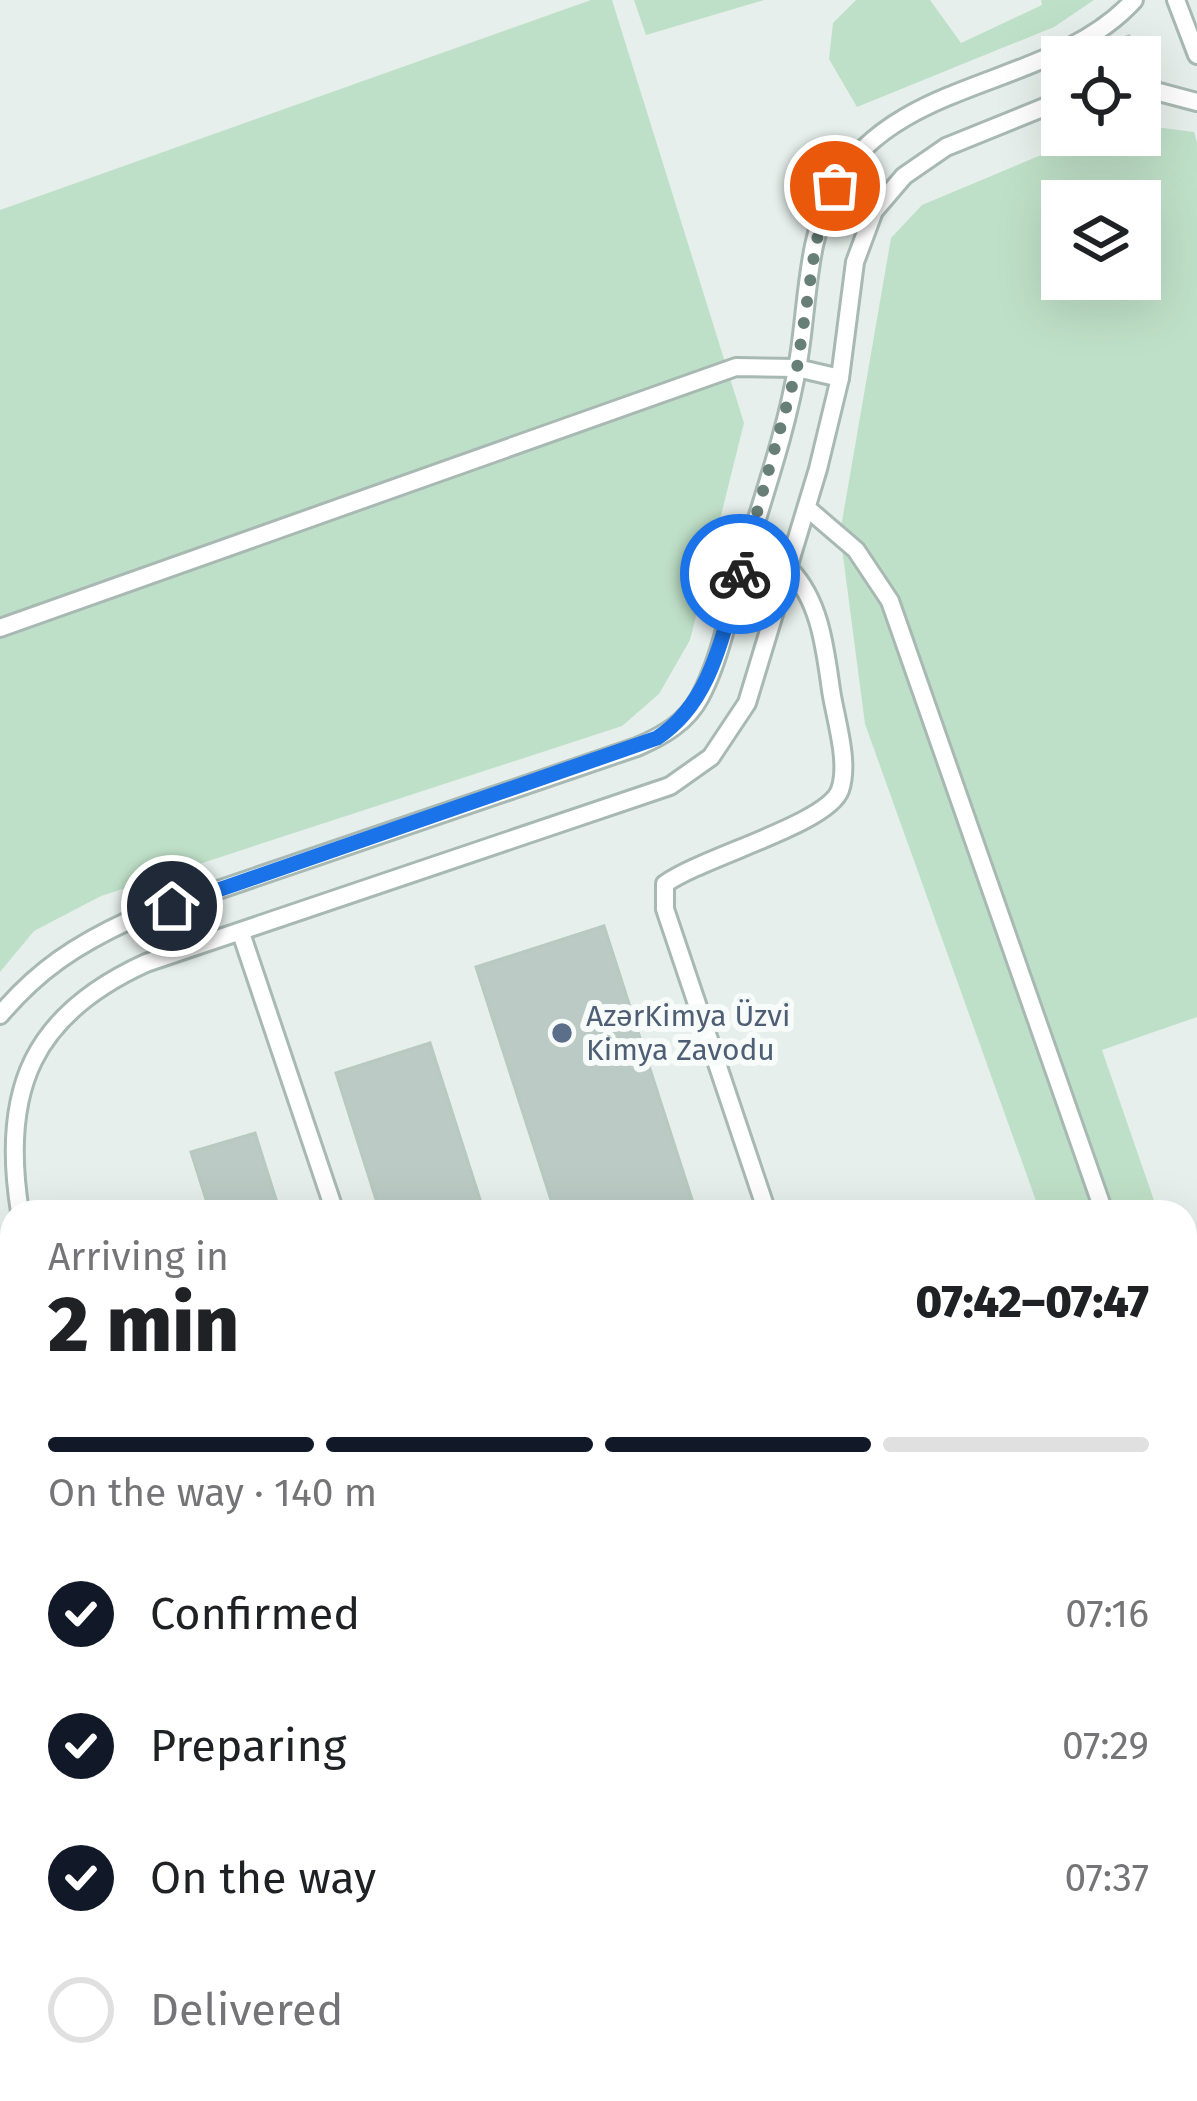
<!DOCTYPE html>
<meta charset="utf-8">
<style>
:root{--surface:#fff;--page:#f6f6f6;--text:#202124;--muted:#757577;--line:#e0e0e0;--accent:#111827}
body{margin:0;font-family:"Fira Sans",sans-serif;background:var(--page);color:var(--text);height:100vh;display:flex;flex-direction:column;font-size:45px;white-space:nowrap}
*{box-sizing:border-box;margin:0}
p{font-size:39px;color:var(--muted)}
.icon{flex:none;width:66px;height:66px;fill:none;stroke:currentColor;stroke-width:2;stroke-linecap:round;stroke-linejoin:round}
.map{position:relative;flex:1;overflow:hidden}
.side{position:absolute;left:0px;top:1200px;width:1197px;height:903px;display:flex;flex-direction:column;background:var(--surface);border-radius:36px 36px 0 0;box-shadow:0 12px 48px #0002}
.side>*{flex:none}
.fabs{position:absolute;left:1041px;top:36px;display:grid;gap:24px}
.fabs a{display:grid;place-items:center;width:120px;height:120px;border-radius:0px;background:var(--surface);box-shadow:0 12px 48px #0002;font-size:60px}
.pin{position:absolute;display:grid;place-items:center;width:102px;height:102px;color:#fff;margin:-51px;border:6px solid #fff;border-radius:50%;box-shadow:0 3px 12px #0007}
.courier{position:absolute;display:grid;place-items:center;width:120px;height:120px;margin:-60px;border:9px solid #1a73e8;border-radius:50%;background:#fff;color:#222;box-shadow:0 3px 15px #0007}
.headline em{font-style:normal;font-weight:800}
.headline div{display:flex;flex-direction:column-reverse}
.headline{display:flex;align-items:center;justify-content:space-between;height:204px;padding:0 48px}
h1{font-size:78px;font-weight:800;line-height:90px}
.bar{display:grid;grid-template-columns:repeat(4,1fr);gap:18px 12px;align-content:center;height:144px;padding:0 48px}
.bar i{height:15px;border-radius:9px;background:var(--line)}
.bar .selected{background:var(--accent)}
.bar p{grid-column:span 4}
ol{padding:0 48px;list-style:none}
li{display:flex;align-items:center;gap:36px;height:132px}
li p{margin-inline-start:auto}
li .icon{padding:12px;border-radius:50%;background:var(--accent);color:#fff;stroke-width:4}
li:last-child{color:var(--muted)}
li i{width:66px;height:66px;border:6px solid var(--line);border-radius:50%}
.map>svg:first-child{display:block}
</style>
<div class="map">
<svg width="1197" height="2101" viewBox="0 0 1197 2101">
<rect width="100%" height="100%" fill="#e6efeb"/>
<g fill="#d4dfda">
<path d="M0 1383 12 1416V1579L0 1583Z"/>
<path d="M12 1922V2091H247L251 2101H0V1927Z"/>
</g>
<g fill="#bfe0c8" fill-rule="evenodd">
<path d="M591 0H612L744 423 690 640 659 694 622 726 101 896 34 931 0 972V210Z"/>
<path d="M634 0H764L646 35Z"/>
<path d="M856 0H930L961 43 1042 5 1041 0H1094L1054 27 857 107 829 59 833 23Z"/>
<path d="M1140 125 1194 132 1197 143V1017L1102 1050 1158 1212H1040L865 724 840 533 891 238 922 205 1077 140 1140 135ZM1062 201H1140V279H1062Z"/>
<path d="M1185 1289 1197 1324V1648L1185 1615Z"/>
</g>
<g fill="#bbcac4" stroke="#b8c9c2" stroke-width="3">
<path d="M1129 36 1137 57H1101L1098 47Z"/>
<path d="M604 926 696 1212H555L476 967Z"/>
<path d="M430 1043 484 1212H380L336 1073Z"/>
<path d="M255 1133 280 1212H210L191 1152Z"/>
<path d="M8 1520 12 1570 0 1574V1522Z"/>
</g>
<g fill="none" stroke-linecap="round" stroke-linejoin="round">
<g stroke="#a8b8b2" stroke-width="22">
<g id="lane">
<path d="M1176 0 1197 55"/>
<path d="M1140 87 1197 102"/>
<path d="M807 508 856 550 890 601 1104 1212"/>
<path d="M0 628 736 367 797 368 840 378"/>
<path d="M241 933 335 1212"/>
<path d="M0 1015C38 970 76 945 130 920L637 747C663 736 687 722 700 697 720 660 728 614 740 575 760 505 786 435 798 363 808 306 806 236 836 184 898 76 1054 88 1134 0"/>
<path d="M20 1212C0 1088 34 1014 146 963L670 786 711 757 747 703 818 469 840 378 855 262 874 211 904 176 946 147 1062 100"/>
<path d="M767 1212 665 909V884C702 857 828 824 840 790 850 762 835 718 831 690 825 648 820 601 790 570"/>
<path d="M0 1298 12 1334"/>
<path d="M1185 1455 1197 1491"/>
<path d="M0 1500 12 1496"/>
<path d="M1185 1514 1197 1509"/>
<path d="M0 1608 12 1605"/>
<path d="M0 1717 12 1751"/>
<path d="M0 1872 12 1868"/>
<path d="M272 2091 275 2101"/>
<path d="M323 2091 326 2101"/>
</g>
</g>
<use href="#lane" stroke="#fff" stroke-width="16"/>
<g stroke="#5f7d75" stroke-width="14">
<path id="rail" d="M418 2091 422 2101"/>
</g>
<use href="#rail" stroke="#f7fbf9" stroke-width="9" stroke-dasharray="27" stroke-linecap="butt"/>
</g>
<g fill="none" stroke-linecap="round" stroke-linejoin="round">
<path stroke="#687f78" stroke-width="12" stroke-dasharray="0 21.6" d="M740 574 797 368 816 242 835 186"/>
<path stroke="#1a73e8" stroke-width="15" d="M172 906 657 738C712 702 722 635 740 574"/>
</g>
<circle fill="#5c6f8a" stroke="#f7fbf9" stroke-width="4.5" cx="562" cy="1033" r="12"/>
<g text-anchor="middle" stroke-width="12" stroke-linejoin="round" paint-order="stroke">
<g font-size="30" fill="#4e5e75" stroke="#f7fbf9" text-anchor="start">
<text x="586" y="1026">AzərKimya Üzvi<tspan x="586" dy="34">Kimya Zavodu</tspan></text>
</g>
</g>
</svg>
<div class="fabs">
<a><svg class="icon" aria-label="locate" viewBox="0 0 24 24"><circle cx="12" cy="12" r="6"/><path d="M12 2v4M12 18v4M2 12h4M18 12h4"/></svg></a>
<a><svg class="icon" aria-label="layers" viewBox="0 0 24 24"><path d="M12 4l9 5-9 5-9-5zM3 14l9 5 9-5"/></svg></a>
</div>
<div class="pin" style="left:835px;top:186px;background:#ea580c"><svg class="icon" aria-label="bag" viewBox="0 0 24 24"><path d="M5 8h14l-1 12H6zM9 8a3 3 0 0 1 6 0"/></svg></div>
<div class="pin" style="left:172px;top:906px;background:#1f2937"><svg class="icon" aria-label="home" viewBox="0 0 24 24"><path d="M3 11l9-7 9 7M6 9v11h12V9"/></svg></div>
<div class="courier" style="left:740px;top:574px"><svg class="icon" aria-label="bike" viewBox="0 0 24 24"><circle cx="6" cy="16" r="4"/><circle cx="18" cy="16" r="4"/><path d="M6 16l4-8h5l3 8M10 8l3 8H6M13 5h3"/></svg></div>
<section class="side">
<div class="headline"><div><h1>2 min</h1><p>Arriving in</p></div><em>07:42–07:47</em></div>
<div class="bar"><i class="selected"></i><i class="selected"></i><i class="selected"></i><i></i><p>On the way · 140 m</p></div>
<ol>
<li><svg class="icon" aria-label="check" viewBox="0 0 24 24"><path d="M5 12l5 5 9-10"/></svg>Confirmed<p>07:16</p></li>
<li><svg class="icon" aria-label="check" viewBox="0 0 24 24"><path d="M5 12l5 5 9-10"/></svg>Preparing<p>07:29</p></li>
<li><svg class="icon" aria-label="check" viewBox="0 0 24 24"><path d="M5 12l5 5 9-10"/></svg>On the way<p>07:37</p></li>
<li><i></i>Delivered</li>
</ol>
</section>
</div>
